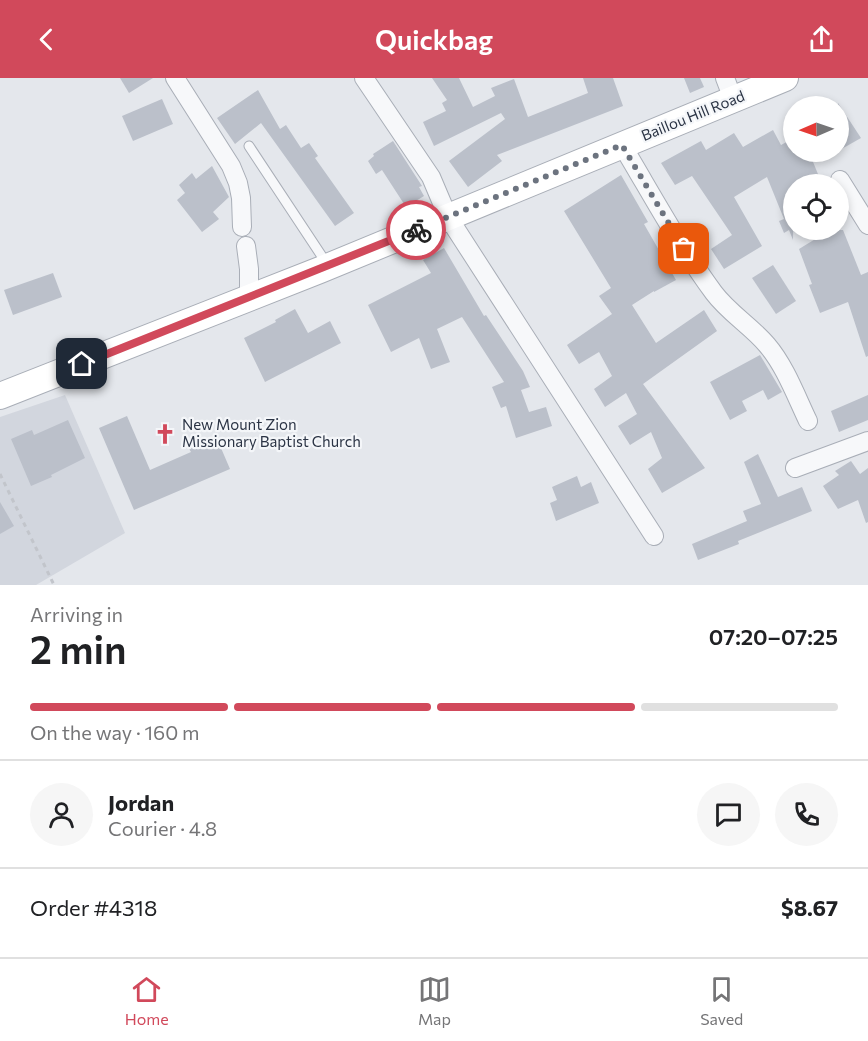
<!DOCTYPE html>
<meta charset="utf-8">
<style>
:root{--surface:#fff;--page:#f6f6f6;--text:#202124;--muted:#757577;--line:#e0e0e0;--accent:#d1495b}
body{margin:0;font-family:Commissioner,sans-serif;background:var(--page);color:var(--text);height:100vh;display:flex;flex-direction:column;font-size:22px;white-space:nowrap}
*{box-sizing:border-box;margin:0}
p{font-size:20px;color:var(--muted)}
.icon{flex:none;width:33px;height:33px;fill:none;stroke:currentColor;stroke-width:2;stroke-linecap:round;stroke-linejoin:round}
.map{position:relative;height:507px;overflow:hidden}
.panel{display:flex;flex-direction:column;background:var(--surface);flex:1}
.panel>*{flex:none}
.needle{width:39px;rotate:268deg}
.tools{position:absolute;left:783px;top:18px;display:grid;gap:12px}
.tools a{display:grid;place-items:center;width:66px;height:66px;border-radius:50%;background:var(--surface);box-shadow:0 3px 9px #0003;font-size:30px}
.pin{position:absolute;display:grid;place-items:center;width:51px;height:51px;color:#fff;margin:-26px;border-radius:12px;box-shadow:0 3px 9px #0006}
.courier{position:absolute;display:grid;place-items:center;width:60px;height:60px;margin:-30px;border:4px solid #d1495b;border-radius:50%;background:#fff;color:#222;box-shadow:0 2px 8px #0007}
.headline em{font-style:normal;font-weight:600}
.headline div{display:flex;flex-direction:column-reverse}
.headline{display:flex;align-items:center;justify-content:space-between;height:102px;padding:0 30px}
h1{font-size:39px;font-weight:600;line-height:45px}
.bar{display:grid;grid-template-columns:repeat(4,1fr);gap:9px 6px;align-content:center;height:72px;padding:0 30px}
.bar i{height:8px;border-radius:4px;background:var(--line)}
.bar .on{background:var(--accent)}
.bar p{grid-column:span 4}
.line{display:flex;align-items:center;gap:15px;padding:0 30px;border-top:2px solid var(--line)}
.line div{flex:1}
.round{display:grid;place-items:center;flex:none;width:63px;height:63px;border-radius:32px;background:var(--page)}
header{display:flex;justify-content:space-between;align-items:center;height:78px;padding:0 30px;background:var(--accent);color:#fff;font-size:27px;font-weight:600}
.tabs{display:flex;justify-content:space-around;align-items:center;height:84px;border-top:2px solid var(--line);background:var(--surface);font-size:16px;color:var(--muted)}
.tabs a{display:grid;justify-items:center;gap:3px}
.tabs .on{color:var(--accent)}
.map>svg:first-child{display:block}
</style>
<header><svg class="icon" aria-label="back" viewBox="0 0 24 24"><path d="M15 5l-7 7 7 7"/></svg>Quickbag<svg class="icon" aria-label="share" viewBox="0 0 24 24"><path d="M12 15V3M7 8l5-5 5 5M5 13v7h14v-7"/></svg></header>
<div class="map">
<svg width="868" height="507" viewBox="0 0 868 507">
<rect width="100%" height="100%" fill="#e4e7ec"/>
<path fill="#d2d6de" d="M65 317 125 455 36 507H0V339Z"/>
<g fill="#bbc0ca">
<path d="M120 0H153L129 15Z"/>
<path d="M432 0H459L473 29 495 18 491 10 514 1 528 39 588 15 583 0H613L623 28 497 77 502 83 468 109 449 83 505 41 501 35 434 68 423 44 446 33 442 25 447 22Z"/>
<path d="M684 0H700L704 9 690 15Z"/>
<path d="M258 12 280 51 286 47 301 70 309 65 318 78 315 80 354 135 335 148 261 45 235 66 217 40Z"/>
<path d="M162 21 173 46 133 63 122 38Z"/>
<path d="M838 25 861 60 838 73Z"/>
<path d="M773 52 781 67 794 60V74H809L822 106H794L793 162 789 152 784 155 779 143 784 141 767 99 734 119 762 168 724 191 711 171 732 157 692 98 675 107 661 85 701 63 706 72 734 55 743 69Z"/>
<path d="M393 63 422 108 419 109 424 118 406 129 382 92 376 96 368 83 374 78 373 76Z"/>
<path d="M212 88 229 119 213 134 219 141 202 154 177 122 185 115 179 107 192 95 196 101Z"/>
<path d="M621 97 648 144 644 146 676 202 654 214V213L632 227 656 265 704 232 717 253 643 306 705 390 662 415 648 391 662 380 651 354 630 367 618 348 637 336 626 315 605 329 594 311 612 298 599 274 579 286 567 267 612 236 599 218 611 210 564 133Z"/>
<path d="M811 152H843L861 197 868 194V278L866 279 848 224 820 235 809 207 812 206 799 171 817 160Z"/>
<path d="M444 170 484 238 486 237 523 293 530 309 521 312 529 334 546 329 552 348 516 360 506 328 501 330 492 309 504 304 462 239 437 251 450 284 431 291 419 260 391 274 368 227 431 195 423 182Z"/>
<path d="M773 187 796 223 776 236 752 200Z"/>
<path d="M53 195 62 219 13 237 4 212Z"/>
<path d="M295 231 308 255 330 243 341 265 265 304 244 260 276 244 275 242Z"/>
<path d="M760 277 782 314 768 322 763 312 742 323 747 333 730 342 710 304Z"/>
<path d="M868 317V342L839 354 831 333Z"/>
<path d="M127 338 150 392 191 374 188 369 211 359 213 365 218 363 230 391 134 432 99 350Z"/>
<path d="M68 342 85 380 51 397 52 399 31 408 11 361 32 352 34 357Z"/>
<path d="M758 376 778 419 802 409 812 433 738 463 739 466 698 482 692 466 747 443 743 433 761 426 744 384Z"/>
<path d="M851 383 860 396 868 390V444L866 445 858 422 838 431 823 408 839 397 835 393Z"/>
<path d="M577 398 581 409 591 404 599 425 556 443 550 425 557 422 552 409Z"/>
<path d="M0 424 14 448 0 456Z"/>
</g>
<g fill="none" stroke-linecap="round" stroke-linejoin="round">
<g stroke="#a9aeb7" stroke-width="11">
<path id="service" d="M249 68 327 186"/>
</g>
<g stroke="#a9aeb7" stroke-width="20">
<g id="minor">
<path d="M175 0 231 88 238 105 241 120 242 149"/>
<path d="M364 0 431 99 448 139 654 458"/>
<path d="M725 0 733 21"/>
<path d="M622 67C652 117 680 169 714 215 729 235 751 248 767 267 785 288 796 318 808 343"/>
<path d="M840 102 868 147"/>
<path d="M246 168 249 191V220"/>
<path d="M795 390 868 363"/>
</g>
</g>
<g stroke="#a9aeb7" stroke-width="28">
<path id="secondary" d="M0 318 320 192 785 0"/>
</g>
<path stroke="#c2c5cb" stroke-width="3" stroke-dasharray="4.5 4.5" stroke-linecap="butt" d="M0 396 54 507"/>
<use href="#service" stroke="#f7f8fa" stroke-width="9"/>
<use href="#minor" stroke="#f7f8fa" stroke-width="18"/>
<use href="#secondary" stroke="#fff" stroke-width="26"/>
</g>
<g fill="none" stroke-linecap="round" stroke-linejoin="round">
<path stroke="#6c737f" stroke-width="6" stroke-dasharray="0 10.8" d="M416 152 622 67 684 171"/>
<path stroke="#d1495b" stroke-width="8" d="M82 286 416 152"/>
</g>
<defs>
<g id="church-bare" transform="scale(1.62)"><path d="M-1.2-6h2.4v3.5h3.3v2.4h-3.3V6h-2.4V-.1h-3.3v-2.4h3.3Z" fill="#d1495b" stroke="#f4f6f9" stroke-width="2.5" paint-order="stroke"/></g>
</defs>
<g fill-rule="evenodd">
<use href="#church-bare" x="165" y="356"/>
</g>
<g text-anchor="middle" stroke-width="4.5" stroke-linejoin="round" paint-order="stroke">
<g font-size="15" fill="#2b3445" stroke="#f4f6f9">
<text transform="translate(693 38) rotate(-22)" y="5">Baillou Hill Road</text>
</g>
<g font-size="15" fill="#2b3445" stroke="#f4f6f9" text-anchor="start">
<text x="182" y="352">New Mount Zion<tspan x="182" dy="17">Missionary Baptist Church</tspan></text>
</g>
</g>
</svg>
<div class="tools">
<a><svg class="needle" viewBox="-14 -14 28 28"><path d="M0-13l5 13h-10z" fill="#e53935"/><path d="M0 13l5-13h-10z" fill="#757577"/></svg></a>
<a><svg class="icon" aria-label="locate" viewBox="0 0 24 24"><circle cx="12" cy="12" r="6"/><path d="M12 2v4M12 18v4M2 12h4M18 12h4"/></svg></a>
</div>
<div class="pin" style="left:684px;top:171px;background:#ea580c"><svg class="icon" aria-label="bag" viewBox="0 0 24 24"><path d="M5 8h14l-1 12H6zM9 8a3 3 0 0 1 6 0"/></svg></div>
<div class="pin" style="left:82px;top:286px;background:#1f2937"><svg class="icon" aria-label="home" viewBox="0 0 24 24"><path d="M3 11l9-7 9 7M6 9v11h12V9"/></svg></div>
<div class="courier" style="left:416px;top:152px"><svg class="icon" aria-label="bike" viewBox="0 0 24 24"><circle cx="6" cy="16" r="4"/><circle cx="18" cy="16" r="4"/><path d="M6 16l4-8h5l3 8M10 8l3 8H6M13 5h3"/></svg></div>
</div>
<section class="panel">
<div class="headline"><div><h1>2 min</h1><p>Arriving in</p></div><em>07:20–07:25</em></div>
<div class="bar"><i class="on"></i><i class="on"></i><i class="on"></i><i></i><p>On the way · 160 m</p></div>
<div class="line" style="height:108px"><a class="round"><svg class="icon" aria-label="person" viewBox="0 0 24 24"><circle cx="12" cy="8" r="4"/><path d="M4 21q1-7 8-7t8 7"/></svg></a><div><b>Jordan</b><p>Courier · 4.8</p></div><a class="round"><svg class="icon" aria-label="chat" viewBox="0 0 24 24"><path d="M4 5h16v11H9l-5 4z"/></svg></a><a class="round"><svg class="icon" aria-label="phone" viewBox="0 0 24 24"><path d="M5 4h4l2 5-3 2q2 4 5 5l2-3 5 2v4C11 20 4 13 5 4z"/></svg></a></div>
<div class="line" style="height:78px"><div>Order #4318</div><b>$8.67</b></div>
</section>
<nav class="tabs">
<a class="on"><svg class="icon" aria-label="home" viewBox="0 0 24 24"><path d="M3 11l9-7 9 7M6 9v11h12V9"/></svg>Home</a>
<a><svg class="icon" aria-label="map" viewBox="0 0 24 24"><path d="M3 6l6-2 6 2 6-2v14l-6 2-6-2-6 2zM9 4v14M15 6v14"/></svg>Map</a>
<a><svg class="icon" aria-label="saved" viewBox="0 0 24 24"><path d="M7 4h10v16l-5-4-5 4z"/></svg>Saved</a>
</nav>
